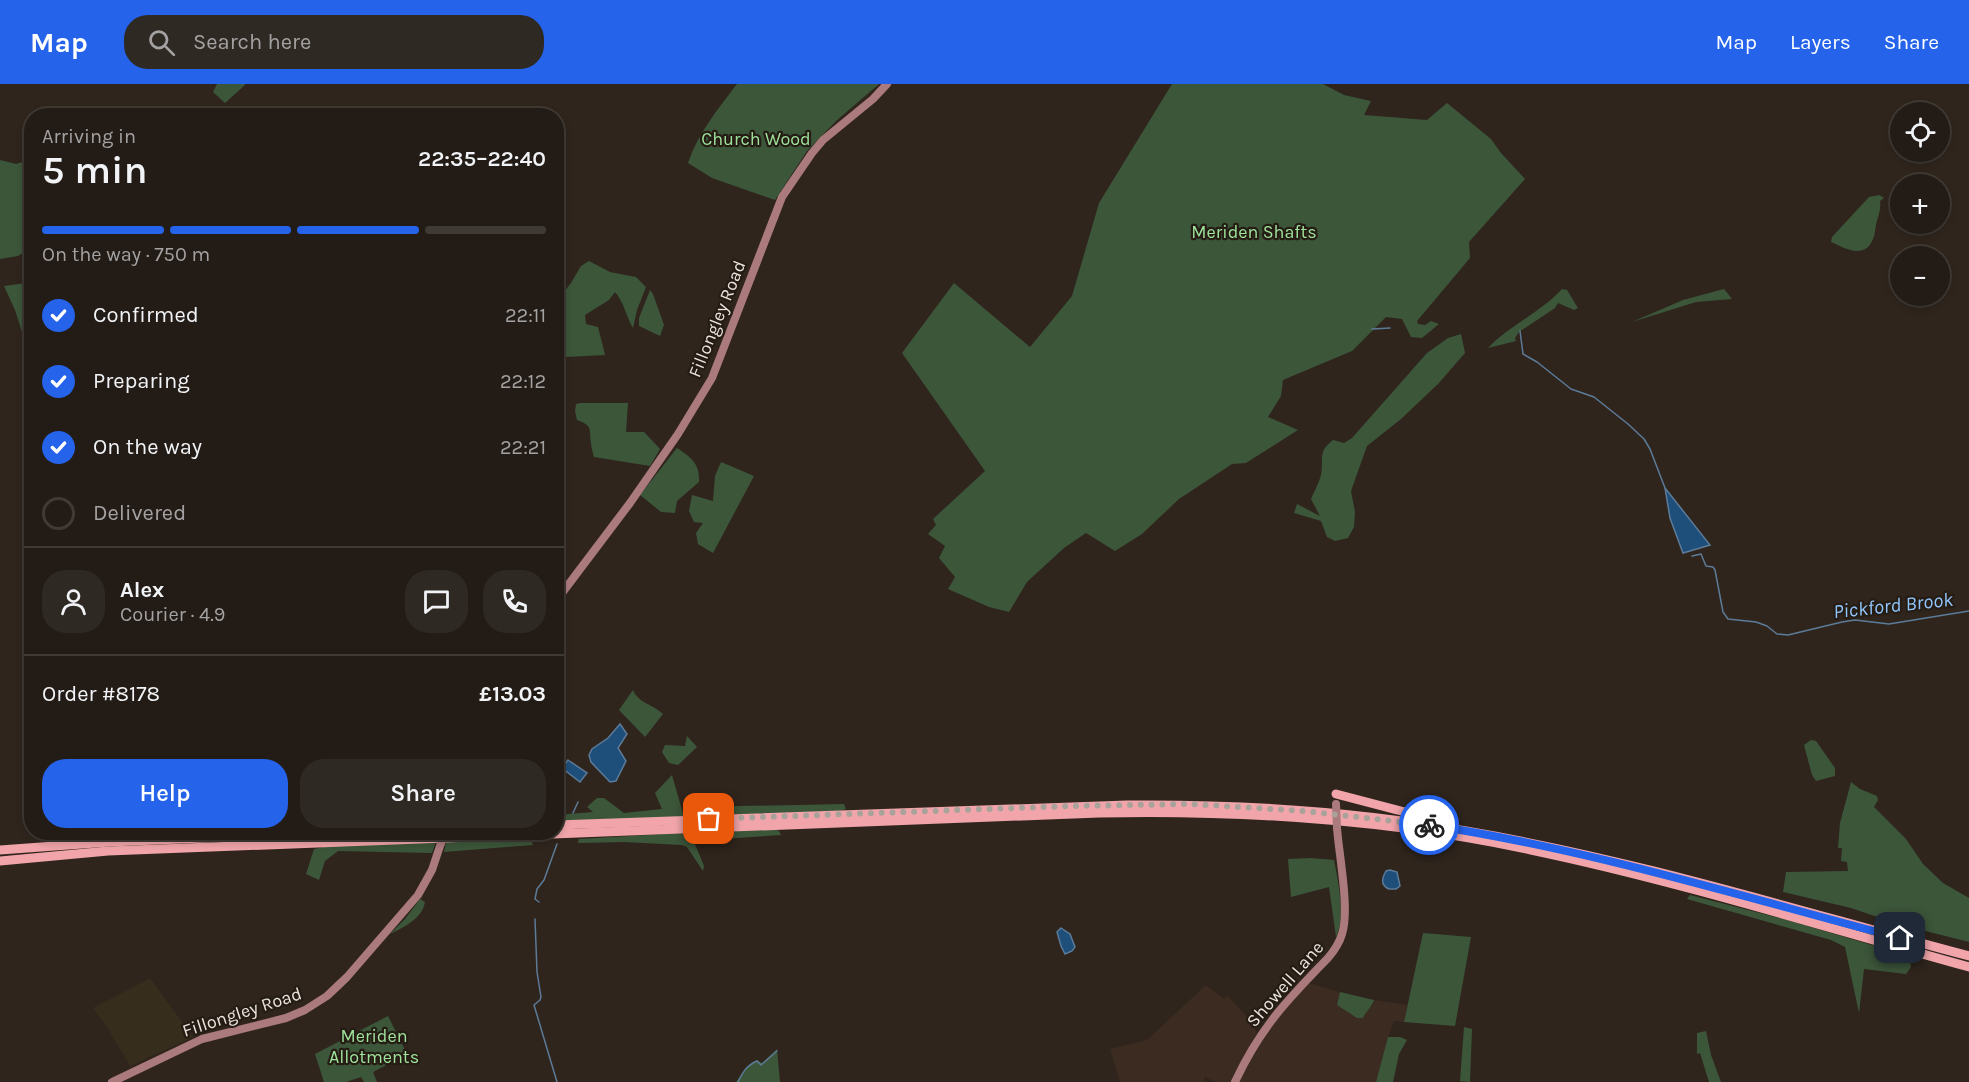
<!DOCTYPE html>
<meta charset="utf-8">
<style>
:root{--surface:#231c16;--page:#2f2923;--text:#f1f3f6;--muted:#a3a1a1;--line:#403a35;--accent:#2563eb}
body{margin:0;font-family:Karla,sans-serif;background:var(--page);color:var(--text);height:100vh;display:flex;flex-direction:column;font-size:22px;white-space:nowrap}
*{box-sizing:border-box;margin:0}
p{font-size:20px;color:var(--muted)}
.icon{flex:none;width:33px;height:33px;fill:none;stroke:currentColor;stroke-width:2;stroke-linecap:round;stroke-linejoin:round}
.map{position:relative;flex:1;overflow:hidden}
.drawer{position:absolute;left:24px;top:24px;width:540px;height:732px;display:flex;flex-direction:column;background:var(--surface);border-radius:24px;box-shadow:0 3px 9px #0003,0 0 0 2px var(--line)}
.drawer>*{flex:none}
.tools{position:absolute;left:1890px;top:18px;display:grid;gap:12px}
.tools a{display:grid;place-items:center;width:60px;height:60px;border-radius:50%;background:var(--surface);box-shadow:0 3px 9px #0003,0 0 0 2px var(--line);font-size:30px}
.pin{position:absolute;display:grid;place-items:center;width:51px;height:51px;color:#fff;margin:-26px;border-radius:12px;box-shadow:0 3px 9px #0006}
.courier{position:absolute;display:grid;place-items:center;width:60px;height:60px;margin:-30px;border:4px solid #2563eb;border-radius:50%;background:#fff;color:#222;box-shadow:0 2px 8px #0007}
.summary em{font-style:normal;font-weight:600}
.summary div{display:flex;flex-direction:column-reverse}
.summary{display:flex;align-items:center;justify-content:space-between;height:102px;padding:0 18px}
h1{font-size:39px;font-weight:600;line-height:45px}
.bar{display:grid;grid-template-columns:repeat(4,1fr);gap:9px 6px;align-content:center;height:72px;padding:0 18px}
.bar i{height:8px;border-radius:4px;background:var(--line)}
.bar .on{background:var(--accent)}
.bar p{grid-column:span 4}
.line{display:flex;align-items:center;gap:15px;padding:0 18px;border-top:2px solid var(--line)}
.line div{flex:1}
.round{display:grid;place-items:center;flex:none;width:63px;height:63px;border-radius:24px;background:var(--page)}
ol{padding:0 18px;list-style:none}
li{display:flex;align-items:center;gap:18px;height:66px}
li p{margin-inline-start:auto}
li .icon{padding:6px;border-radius:50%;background:var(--accent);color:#fff;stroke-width:4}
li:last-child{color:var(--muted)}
li i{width:33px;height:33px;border:3px solid var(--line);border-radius:50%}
.action{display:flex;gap:12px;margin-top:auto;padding:12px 18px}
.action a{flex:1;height:69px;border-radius:24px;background:var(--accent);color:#fff;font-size:24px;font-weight:600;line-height:69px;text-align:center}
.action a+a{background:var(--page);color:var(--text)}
header{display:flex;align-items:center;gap:36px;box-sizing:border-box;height:84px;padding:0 30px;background:var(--accent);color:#fff}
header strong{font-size:28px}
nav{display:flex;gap:33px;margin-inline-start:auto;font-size:21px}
.search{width:420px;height:54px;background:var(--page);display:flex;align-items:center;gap:15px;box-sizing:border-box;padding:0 21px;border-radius:24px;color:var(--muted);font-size:22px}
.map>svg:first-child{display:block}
</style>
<header>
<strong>Map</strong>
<div class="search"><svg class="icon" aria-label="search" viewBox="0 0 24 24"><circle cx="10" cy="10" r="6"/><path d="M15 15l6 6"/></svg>Search here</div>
<nav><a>Map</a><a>Layers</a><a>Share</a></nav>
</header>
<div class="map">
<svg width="1969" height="998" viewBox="0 0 1969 998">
<rect width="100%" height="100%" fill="#2f251d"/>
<g fill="#3c2b21">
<path d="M1308 899 1340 908 1337 921 1363 933 1365 928 1373 921 1374 916 1407 921 1404 938 1394 937 1388 953 1376 998H1239L1258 961 1276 935Z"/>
<path d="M1206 901 1224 915 1228 912 1257 944 1255 947 1257 949 1231 998H1215L1204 992 1205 998H1120L1110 965 1147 956Z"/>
</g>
<path fill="#372d1d" d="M150 894 193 953 130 982 107 943 93 924Z"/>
<g fill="#3c563a">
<path d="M217 0H245V1L225 19 213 8Z"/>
<path d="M737 0H879L836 37 807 67 775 116 712 94 688 79C698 49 718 25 737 0Z"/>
<path d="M1172 0H1323L1344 11 1371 17 1364 31 1427 36 1447 19 1491 55 1501 69 1525 95 1469 158 1470 174 1417 237 1418 240 1425 241 1431 237 1439 240 1422 254 1411 253 1402 235 1386 233 1352 267 1283 296 1281 312 1268 333 1298 346 1246 379 1232 380 1179 415 1142 450 1115 467 1086 449 1064 464 1027 498 1009 528 989 523 948 505 955 493 939 474 945 462 928 450 936 441 933 435 985 387 902 269 954 199 1030 263 1072 212 1099 119Z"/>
<path d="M32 75 31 164 18 172 0 175V76L16 80Z"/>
<path d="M1879 111 1884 114 1880 117C1881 127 1878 132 1876 141 1875 145 1875 151 1873 155 1865 176 1844 164 1831 158L1832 153 1869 113Z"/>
<path d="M31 170V276L15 226 4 202 26 199V173Z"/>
<path d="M589 177 610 188 636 193 646 203 637 226 633 244C626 232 624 218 615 208L609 216 585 231 586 240 598 243 605 271 565 273 557 272V217L571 199 581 182Z"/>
<path d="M1562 205 1567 206 1578 224 1574 226 1558 219 1555 224 1519 248 1515 254 1516 257 1488 264C1510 241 1541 228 1562 205Z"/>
<path d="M1724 205 1732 215 1696 218 1632 238 1683 216Z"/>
<path d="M650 206 653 210 664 241 660 252 639 242V234Z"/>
<path d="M1461 250 1465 269 1438 300 1401 335 1367 362 1351 407 1355 428 1354 443 1348 454 1335 457 1327 453 1321 437 1294 429 1297 420 1320 432 1311 415C1314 408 1319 399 1321 391 1324 375 1317 368 1333 356L1344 359 1352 354 1427 269 1448 254Z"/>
<path d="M581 319H628L626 348H644L660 365 650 382 594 373C593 369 591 363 591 359 589 344 593 342 577 336L575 327 576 320Z"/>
<path d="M677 364C691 373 700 380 699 398L677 417 675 429 661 428 640 411Z"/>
<path d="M721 378 754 392 713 469 698 460 696 449 703 439 694 438 689 427 692 411 713 417 715 392Z"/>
<path d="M633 606C639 620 653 620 663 630L645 653 619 626Z"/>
<path d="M687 652 697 663 678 681 669 679 662 668 665 661 685 662Z"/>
<path d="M1811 656 1816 657 1835 684V692L1816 697 1812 691 1804 661Z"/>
<path d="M672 691 684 733 557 738 556 731 593 728 587 723 597 714H604L624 729 662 725 655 709Z"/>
<path d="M1851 698 1860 705 1877 712 1878 716 1874 723 1906 755 1923 780 1943 799 1969 814V858L1898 840 1851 824 1783 808 1786 788 1848 787 1847 778 1841 777 1842 764H1838L1840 739Z"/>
<path d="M844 720 846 725 841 727 696 732 693 723Z"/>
<path d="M775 745 779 747 781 751 706 756 701 749Z"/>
<path d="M680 749 691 751 693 755 704 782 703 787 687 763 682 761 624 758 578 759 579 755Z"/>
<path d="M520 755 531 757 533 761 444 768 446 757Z"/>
<path d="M436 757 432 769 338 767 325 777 319 796 306 790 314 765 328 762Z"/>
<path d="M1311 774 1334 776C1338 796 1346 835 1336 853L1329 803 1291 813 1288 775Z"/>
<path d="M1690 811 1787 836 1909 872 1911 883 1906 890 1864 885 1859 929 1845 863 1831 856 1687 815Z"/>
<path d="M420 815 425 818C422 835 404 843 390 850L405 835Z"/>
<path d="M1423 849 1471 853 1455 942 1404 938Z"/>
<path d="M1340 908 1374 916C1372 923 1366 927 1363 934H1357L1337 921Z"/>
<path d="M388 932 406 968 402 973 373 988 377 998H364L361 993 346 998H324L315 970Z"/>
<path d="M1464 943 1472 945 1470 998 1460 997Z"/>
<path d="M1706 947 1711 971 1721 998H1709L1700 969 1697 970V949Z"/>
<path d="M1388 953H1400L1407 956 1399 970 1393 998H1376Z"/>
<path d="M777 965 780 998H736C743 988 746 981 757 976L762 979Z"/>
</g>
<g fill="#1e4e7a" stroke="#5c7b98" stroke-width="1.5">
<path d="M1665 404 1710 461 1683 469 1670 434Z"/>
<path d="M620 640 627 650 618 664 626 677 616 697 610 698 591 678 589 671 592 665 608 654Z"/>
<path d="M568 676 587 689 580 698 562 684Z"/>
<path d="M1390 786 1397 788 1400 802 1396 805H1389C1380 801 1382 794 1386 787Z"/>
<path d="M1061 844 1070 850 1075 863 1072 867 1065 870 1061 862 1057 848Z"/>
</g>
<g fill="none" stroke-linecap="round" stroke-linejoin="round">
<g stroke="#5c7b98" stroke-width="1.5">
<path d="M1372 245 1390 244"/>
<path d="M1520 247 1523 270 1537 278 1571 305 1594 313 1628 340 1644 355 1650 365 1665 404"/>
<path d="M1692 472 1701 470 1706 482 1713 483 1715 486 1723 528 1728 535 1756 538 1767 542 1777 550 1788 551 1842 538 1855 536 1889 540 1969 527"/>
<path d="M573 729 578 718"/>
<path d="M539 818 535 815 537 805 544 796 557 760"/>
<path d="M535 835 537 888 541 913 540 916 534 921 557 998"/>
<path d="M738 998C743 988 746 982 757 977L761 981 777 967"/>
</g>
<g stroke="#ab7a7d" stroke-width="8">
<path d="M556 517 630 419 678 350 712 294 782 113 812 69 823 56 873 15 887 0"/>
<path d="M112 998 202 955 286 934 305 926 327 912 347 893 418 811 432 786 441 759"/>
<path d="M1235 998C1260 944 1287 916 1328 874 1334 867 1339 860 1342 850 1350 826 1339 771 1337 744"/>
</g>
<g stroke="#f1a5aa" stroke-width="9">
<path d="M1336 710 1443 738"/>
<path d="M556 741 1127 721C1240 720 1354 727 1466 747 1637 776 1802 828 1969 872"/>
<path d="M0 766 109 758 348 748"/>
<path d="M0 777 108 767 1099 729C1242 726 1391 736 1531 766 1679 797 1824 843 1969 883"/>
</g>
<g stroke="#ab7a7d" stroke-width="8">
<path d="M1336 720 1337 744"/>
<path d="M441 759 443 748"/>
</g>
</g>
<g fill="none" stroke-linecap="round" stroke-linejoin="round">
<path stroke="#a9a29b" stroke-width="6" stroke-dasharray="0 10.8" d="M709 735 1072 722 1190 720 1304 727 1429 741"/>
<path stroke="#2563eb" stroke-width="8" d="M1429 741C1589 765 1743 813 1900 854"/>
</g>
<g text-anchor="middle" stroke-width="4.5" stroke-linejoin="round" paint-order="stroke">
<g font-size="18" fill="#9ee39b" stroke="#251c14">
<text x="756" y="61">Church Wood</text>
<text x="1254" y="154">Meriden Shafts</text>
<text x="374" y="958">Meriden<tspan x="374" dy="21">Allotments</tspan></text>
</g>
<g font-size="18" fill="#ebe5df" stroke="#251c14">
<text transform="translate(717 235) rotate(-68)" y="6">Fillongley Road</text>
<text transform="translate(1285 900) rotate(-49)" y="6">Showell Lane</text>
<text transform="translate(242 928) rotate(-18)" y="6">Fillongley Road</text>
</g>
<g font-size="20" font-style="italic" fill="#90c6fd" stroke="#251c14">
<text transform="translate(1893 521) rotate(-6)" y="7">Pickford Brook</text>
</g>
</g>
</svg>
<div class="tools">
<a><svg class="icon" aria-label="locate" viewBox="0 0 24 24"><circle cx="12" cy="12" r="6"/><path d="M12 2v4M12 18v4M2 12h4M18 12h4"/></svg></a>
<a>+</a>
<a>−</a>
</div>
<div class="pin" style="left:709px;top:735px;background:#ea580c"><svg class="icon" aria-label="bag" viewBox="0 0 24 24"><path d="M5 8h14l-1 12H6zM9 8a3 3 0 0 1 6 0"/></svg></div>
<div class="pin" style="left:1900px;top:854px;background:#1f2937"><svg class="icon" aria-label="home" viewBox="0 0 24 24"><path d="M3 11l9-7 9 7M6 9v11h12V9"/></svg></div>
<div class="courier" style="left:1429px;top:741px"><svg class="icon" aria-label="bike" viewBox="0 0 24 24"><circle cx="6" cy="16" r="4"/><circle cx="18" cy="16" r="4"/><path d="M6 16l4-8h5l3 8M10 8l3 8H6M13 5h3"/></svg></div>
<section class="drawer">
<div class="summary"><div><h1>5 min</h1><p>Arriving in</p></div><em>22:35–22:40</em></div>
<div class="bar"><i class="on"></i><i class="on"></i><i class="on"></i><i></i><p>On the way · 750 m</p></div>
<ol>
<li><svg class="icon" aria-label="check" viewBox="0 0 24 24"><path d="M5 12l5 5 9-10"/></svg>Confirmed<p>22:11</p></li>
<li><svg class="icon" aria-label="check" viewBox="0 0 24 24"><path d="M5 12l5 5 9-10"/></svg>Preparing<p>22:12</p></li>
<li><svg class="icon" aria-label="check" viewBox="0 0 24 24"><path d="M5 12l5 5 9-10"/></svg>On the way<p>22:21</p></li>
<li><i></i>Delivered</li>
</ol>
<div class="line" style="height:108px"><a class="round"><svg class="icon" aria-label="person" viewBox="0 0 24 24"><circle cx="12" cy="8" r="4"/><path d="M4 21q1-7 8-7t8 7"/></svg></a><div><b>Alex</b><p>Courier · 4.9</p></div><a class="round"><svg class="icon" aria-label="chat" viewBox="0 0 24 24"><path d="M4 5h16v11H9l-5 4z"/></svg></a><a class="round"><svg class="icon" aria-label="phone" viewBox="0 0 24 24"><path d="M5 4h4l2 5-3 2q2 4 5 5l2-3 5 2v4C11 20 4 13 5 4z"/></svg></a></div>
<div class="line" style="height:78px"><div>Order #8178</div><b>£13.03</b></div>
<div class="action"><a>Help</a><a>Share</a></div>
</section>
</div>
